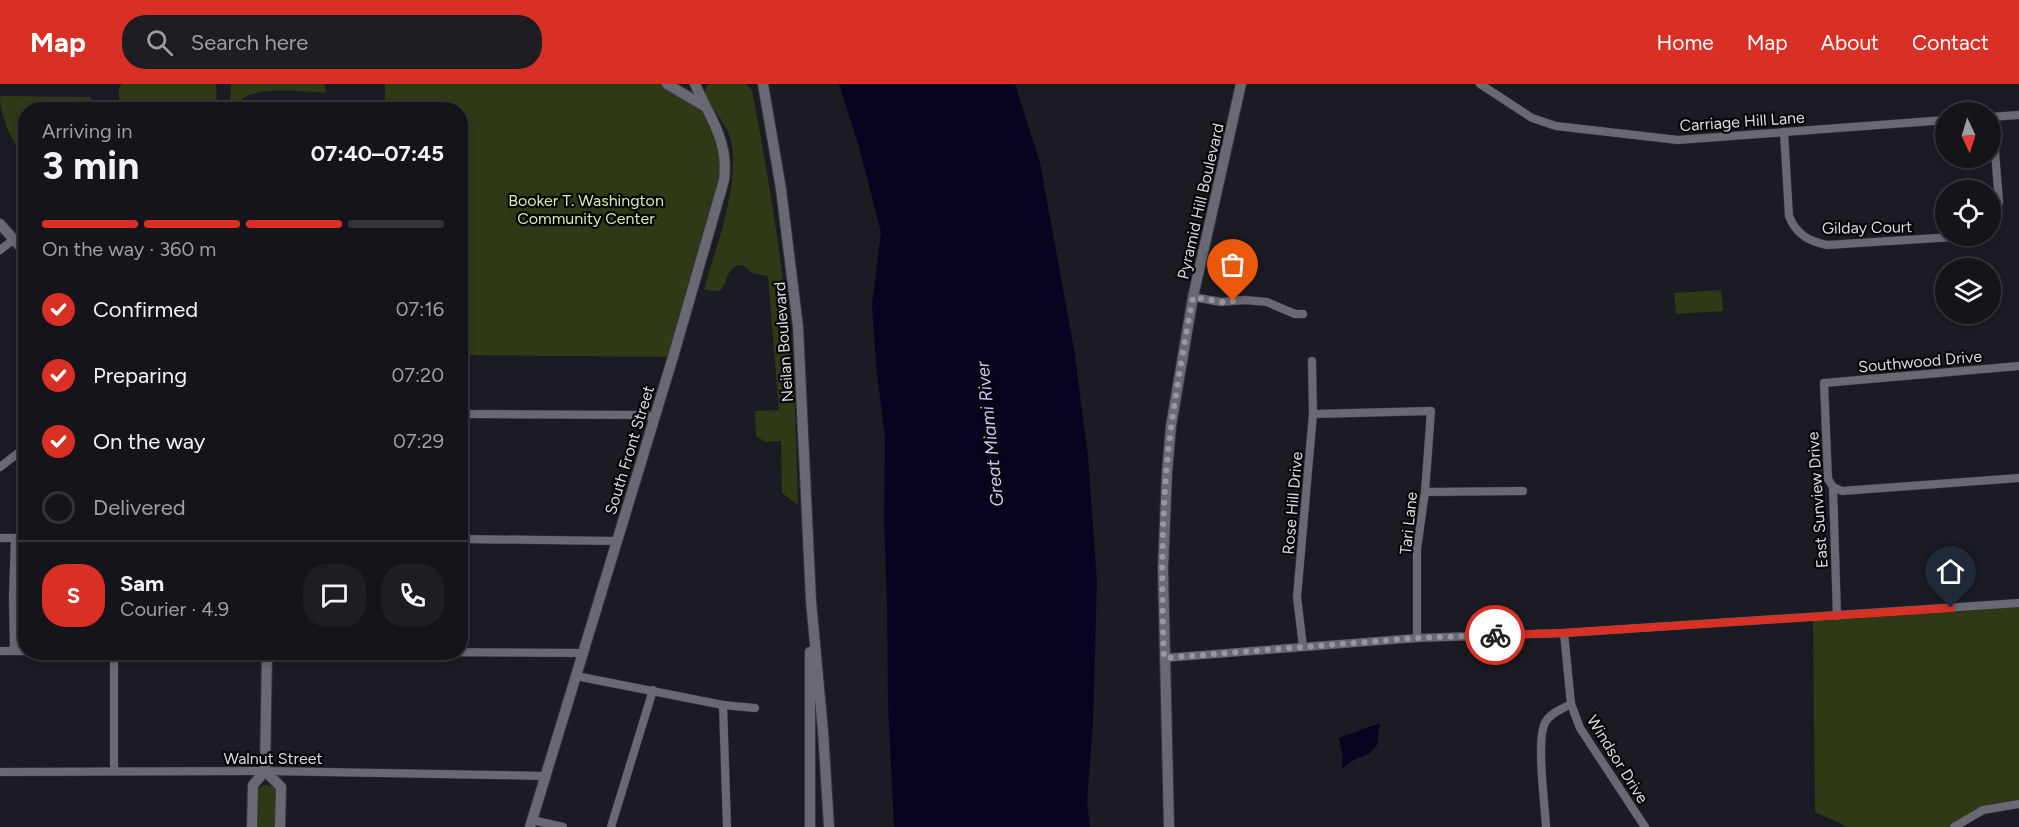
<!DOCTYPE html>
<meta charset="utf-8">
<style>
:root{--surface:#14141a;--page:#1d1d23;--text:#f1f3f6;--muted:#9d9ea2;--line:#333339;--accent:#d93025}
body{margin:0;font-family:Figtree,sans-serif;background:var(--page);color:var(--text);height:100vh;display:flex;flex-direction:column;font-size:22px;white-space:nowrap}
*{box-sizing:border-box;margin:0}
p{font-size:20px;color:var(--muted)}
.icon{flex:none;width:33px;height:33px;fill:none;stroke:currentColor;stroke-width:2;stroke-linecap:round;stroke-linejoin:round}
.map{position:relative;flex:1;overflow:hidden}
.drawer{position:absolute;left:18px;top:18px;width:450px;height:558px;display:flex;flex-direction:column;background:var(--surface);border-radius:24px;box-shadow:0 3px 9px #0003,0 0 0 2px var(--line)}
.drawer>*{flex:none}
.needle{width:39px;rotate:176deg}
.controls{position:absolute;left:1935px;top:18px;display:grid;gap:12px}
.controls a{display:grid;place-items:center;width:66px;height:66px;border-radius:50%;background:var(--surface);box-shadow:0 3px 9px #0003,0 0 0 2px var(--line);font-size:30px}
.pin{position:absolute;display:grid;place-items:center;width:51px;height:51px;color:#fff;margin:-62px -26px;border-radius:50% 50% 50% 0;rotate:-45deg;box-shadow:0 0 6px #0007}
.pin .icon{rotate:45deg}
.courier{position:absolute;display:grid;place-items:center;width:60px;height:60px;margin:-30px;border:4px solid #d93025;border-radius:50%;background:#fff;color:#222;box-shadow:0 2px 8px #0007}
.head em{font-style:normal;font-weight:700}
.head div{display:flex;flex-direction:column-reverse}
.head{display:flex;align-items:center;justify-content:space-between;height:102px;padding:0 24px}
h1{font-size:39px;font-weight:700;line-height:45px}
.bar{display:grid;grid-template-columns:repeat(4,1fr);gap:9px 6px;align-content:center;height:72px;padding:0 24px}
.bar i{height:8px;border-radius:4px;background:var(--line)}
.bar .active{background:var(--accent)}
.bar p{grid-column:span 4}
.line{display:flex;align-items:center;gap:15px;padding:0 24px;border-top:2px solid var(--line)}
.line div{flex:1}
.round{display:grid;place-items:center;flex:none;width:63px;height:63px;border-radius:24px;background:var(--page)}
ol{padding:0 24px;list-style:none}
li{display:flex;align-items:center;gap:18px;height:66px}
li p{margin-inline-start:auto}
li .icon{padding:6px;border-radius:50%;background:var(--accent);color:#fff;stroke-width:4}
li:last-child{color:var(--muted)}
li i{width:33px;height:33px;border:3px solid var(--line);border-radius:50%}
header{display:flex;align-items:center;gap:36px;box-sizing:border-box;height:84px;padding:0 30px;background:var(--accent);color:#fff}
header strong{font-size:28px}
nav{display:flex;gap:33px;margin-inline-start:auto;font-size:21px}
.search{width:420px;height:54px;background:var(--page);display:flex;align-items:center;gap:15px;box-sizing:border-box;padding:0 21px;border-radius:24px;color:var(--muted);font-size:22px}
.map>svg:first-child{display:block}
</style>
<header>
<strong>Map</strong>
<div class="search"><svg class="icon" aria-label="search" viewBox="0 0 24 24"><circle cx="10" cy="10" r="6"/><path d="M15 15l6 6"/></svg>Search here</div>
<nav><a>Home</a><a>Map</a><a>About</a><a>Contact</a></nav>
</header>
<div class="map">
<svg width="2019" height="743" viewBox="0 0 2019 743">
<rect width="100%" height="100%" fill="#1b1b23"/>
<g fill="#2f3915">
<path d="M122 0H216L217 25H191L186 22 121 20 119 17V3Z"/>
<path d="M231 0H324L326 7 325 9C300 7 237 0 238 25H230Z"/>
<path d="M385 0H667L704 22 726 80 673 273 461 271 460 26 385 25Z"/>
<path d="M709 0H746L752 6C771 105 787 206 794 307 796 345 797 383 798 421L782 409 781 357 765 358 756 352 755 327 779 326 768 192 752 189C747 182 737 177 731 186 722 197 729 213 704 205 716 163 742 95 730 53 725 37 710 24 705 9L706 4Z"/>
<path d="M0 12 91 13V25L26 26 25 73C12 58 0 33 0 12Z"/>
<path d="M1721 206 1723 227 1676 230 1674 209Z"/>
<path d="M2019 519V720L2003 721 1954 743H1848L1815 728 1813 533Z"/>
<path d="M265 701 272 702 277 705V743H257V705Z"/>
</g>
<g fill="#0a0320">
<path d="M839 0H1015L1040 79 1074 265 1088 373 1097 497 1093 639 1087 717 1090 743H894L888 620 887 519 884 434 885 354 876 281 872 221 881 148 859 63Z"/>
<path d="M1380 639 1377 661 1370 669 1354 676 1341 685 1343 674 1339 654Z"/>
</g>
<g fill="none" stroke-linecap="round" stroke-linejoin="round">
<g stroke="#35353b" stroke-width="9">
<g id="street">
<path d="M1480 0 1532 34 1556 42 1678 56 1946 36"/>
<path d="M1990 33 2019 31"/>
<path d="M1784 48 1789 132C1796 150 1808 157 1827 161L1969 152"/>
<path d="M1990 138 1996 130 1999 117 1992 32"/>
<path d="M0 166 13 156"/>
<path d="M1193 213 1221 218 1245 216 1267 218 1295 230H1303"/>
<path d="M460 330 646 331 654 334"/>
<path d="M1313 330 1431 327 1425 408 1417 465V554"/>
<path d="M0 383 26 363"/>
<path d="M1833 403 1842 407 2019 394"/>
<path d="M1425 408 1523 407"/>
<path d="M0 454H26"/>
<path d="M460 455 617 457"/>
<path d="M1837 532 1833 403 1828 395 1824 299 2019 282"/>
<path d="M1564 549 1571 620 1580 644 1645 743"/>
<path d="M1303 563 1297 513 1313 330 1312 277"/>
<path d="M0 567H26"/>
<path d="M14 567 13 512 15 454"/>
<path d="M114 568V687"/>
<path d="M425 568 582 569"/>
<path d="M1164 574 1417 554 1564 549 2019 519"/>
<path d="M576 592 723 621 755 624"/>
<path d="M723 621 727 743"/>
<path d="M0 688 265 687 546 692"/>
<path d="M532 736 563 743"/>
<path d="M611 743 653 606"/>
<path d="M1546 743C1545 721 1536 656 1545 639 1550 629 1562 625 1571 620"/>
<path d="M1954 743 1983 726 2019 720"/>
</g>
</g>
<g stroke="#35353b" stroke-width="12">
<g id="secondary">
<path d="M667 0 704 22"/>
<path d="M763 0 781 105 798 243 811 517 823 647 829 743"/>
<path d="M0 140 26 169"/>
<path d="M265 687 281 703 280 743"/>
<path d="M252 743 253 701 265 687 267 568"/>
<path d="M530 743 673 273 724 96C729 57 710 34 695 0"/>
<path d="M810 743V568"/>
<path d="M1169 743 1163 485 1167 388 1171 342 1193 213 1241 0"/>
</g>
</g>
<use href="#street" stroke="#696873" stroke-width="8"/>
<use href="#secondary" stroke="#696873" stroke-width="10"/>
</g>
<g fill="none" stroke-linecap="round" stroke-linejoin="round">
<path stroke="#97979e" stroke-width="6" stroke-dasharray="0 10.8" d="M1233 217 1221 218 1193 213C1185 256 1177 300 1171 344 1161 420 1161 498 1164 574L1417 554 1495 551"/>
<path stroke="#d93025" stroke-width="8" d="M1495 551 1563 549 1951 524"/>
</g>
<g text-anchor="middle" stroke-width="4.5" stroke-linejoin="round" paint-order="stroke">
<g font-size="16" fill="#dadae0" stroke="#060609">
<text transform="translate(1742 37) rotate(-4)" y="6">Carriage Hill Lane</text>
<text transform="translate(1200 117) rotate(-77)" y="6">Pyramid Hill Boulevard</text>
<text transform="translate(1867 143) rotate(-1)" y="6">Gilday Court</text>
<text transform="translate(783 258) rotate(-94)" y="6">Neilan Boulevard</text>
<text transform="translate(1920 277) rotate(-5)" y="6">Southwood Drive</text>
<text transform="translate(629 366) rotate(-73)" y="6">South Front Street</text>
<text transform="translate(1817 416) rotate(-94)" y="6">East Sunview Drive</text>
<text transform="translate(1292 419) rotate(-85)" y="6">Rose Hill Drive</text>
<text transform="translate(1408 439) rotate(-84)" y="6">Tari Lane</text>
<text x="273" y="680">Walnut Street</text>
<text transform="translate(1618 675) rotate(58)" y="6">Windsor Drive</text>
</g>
<g font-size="16" fill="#d7eca8" stroke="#060609">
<text x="586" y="122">Booker T. Washington<tspan x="586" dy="18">Community Center</tspan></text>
</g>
<g font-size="18" font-style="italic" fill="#cac5f9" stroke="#060609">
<text transform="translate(990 350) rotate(-96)" y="6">Great Miami River</text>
</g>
</g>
</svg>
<div class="controls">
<a><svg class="needle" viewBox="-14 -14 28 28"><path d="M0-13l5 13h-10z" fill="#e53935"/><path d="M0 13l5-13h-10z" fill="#9d9ea2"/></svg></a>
<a><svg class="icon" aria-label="locate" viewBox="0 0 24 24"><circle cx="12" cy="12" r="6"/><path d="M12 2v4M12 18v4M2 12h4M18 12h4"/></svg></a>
<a><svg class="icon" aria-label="layers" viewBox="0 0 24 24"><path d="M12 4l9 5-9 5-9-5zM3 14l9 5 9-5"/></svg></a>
</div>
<div class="pin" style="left:1233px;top:217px;background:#ea580c"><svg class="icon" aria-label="bag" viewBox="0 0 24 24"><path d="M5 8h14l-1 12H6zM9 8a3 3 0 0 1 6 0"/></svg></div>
<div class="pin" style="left:1951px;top:524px;background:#1f2937"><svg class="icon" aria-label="home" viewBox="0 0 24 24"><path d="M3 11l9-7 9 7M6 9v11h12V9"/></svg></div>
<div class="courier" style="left:1495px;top:551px"><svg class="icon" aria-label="bike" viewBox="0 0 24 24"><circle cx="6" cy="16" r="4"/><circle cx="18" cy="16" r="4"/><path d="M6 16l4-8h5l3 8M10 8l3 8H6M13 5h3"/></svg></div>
<section class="drawer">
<div class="head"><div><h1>3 min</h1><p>Arriving in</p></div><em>07:40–07:45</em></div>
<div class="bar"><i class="active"></i><i class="active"></i><i class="active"></i><i></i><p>On the way · 360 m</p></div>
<ol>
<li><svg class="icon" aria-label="check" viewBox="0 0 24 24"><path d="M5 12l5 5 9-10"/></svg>Confirmed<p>07:16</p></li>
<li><svg class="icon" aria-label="check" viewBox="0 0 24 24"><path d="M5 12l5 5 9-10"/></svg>Preparing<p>07:20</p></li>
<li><svg class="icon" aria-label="check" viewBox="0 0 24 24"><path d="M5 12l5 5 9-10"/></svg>On the way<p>07:29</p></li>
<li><i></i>Delivered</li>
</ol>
<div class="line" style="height:108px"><b class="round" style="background:var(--accent);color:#fff">S</b><div><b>Sam</b><p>Courier · 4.9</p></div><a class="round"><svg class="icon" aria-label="chat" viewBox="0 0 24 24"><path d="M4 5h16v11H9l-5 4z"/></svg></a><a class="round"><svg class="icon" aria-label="phone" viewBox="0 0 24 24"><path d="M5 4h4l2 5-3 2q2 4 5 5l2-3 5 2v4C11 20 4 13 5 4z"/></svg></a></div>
</section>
</div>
